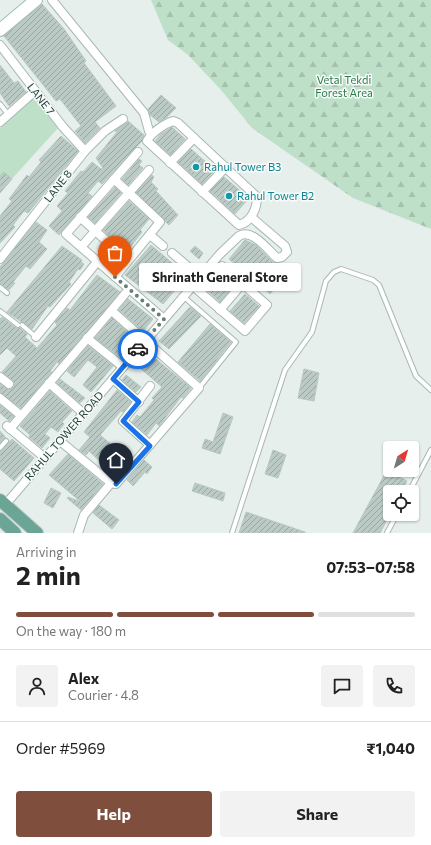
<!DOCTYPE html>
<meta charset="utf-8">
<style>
:root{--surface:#fff;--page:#f2f2f2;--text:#222;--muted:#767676;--line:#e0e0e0;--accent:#804e3d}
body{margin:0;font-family:Commissioner,sans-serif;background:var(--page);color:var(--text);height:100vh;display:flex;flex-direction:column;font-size:15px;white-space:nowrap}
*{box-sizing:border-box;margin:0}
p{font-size:13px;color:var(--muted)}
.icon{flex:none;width:22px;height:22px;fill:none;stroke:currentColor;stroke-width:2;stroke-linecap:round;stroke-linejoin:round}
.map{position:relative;height:533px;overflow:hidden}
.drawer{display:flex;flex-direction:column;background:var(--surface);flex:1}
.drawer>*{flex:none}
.needle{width:26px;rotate:37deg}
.fabs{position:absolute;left:383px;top:441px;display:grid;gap:8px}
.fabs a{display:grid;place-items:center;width:36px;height:36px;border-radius:4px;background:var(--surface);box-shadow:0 1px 3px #0004;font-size:20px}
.pin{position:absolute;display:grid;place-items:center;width:34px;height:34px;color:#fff;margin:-41px -17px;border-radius:50% 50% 50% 0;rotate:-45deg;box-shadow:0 0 4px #0007}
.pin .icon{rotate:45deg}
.courier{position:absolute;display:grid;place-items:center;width:40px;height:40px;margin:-20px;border:3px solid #1a73e8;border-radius:50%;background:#fff;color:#222;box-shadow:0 1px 5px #0007}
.bubble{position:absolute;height:28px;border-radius:4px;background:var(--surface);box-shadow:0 1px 3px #0004;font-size:13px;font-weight:700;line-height:28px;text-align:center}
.headline em{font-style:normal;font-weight:700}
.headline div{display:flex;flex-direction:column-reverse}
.headline{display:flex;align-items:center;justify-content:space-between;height:68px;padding:0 16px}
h1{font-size:26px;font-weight:700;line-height:30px}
.bar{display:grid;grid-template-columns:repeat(4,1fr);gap:6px 4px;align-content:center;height:48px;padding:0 16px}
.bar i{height:5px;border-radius:3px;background:var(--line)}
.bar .on{background:var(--accent)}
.bar p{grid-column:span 4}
.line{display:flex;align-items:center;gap:10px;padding:0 16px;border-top:1px solid var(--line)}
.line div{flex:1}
.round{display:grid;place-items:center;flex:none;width:42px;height:42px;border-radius:4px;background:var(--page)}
.cta{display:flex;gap:8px;margin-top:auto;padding:8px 16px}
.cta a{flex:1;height:46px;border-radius:4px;background:var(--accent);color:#fff;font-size:16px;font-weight:700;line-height:46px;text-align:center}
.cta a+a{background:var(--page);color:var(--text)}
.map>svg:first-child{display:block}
</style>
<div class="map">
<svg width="431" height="533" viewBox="0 0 431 533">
<defs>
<pattern id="forest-firs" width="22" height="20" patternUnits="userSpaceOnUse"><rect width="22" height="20" fill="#bfe0c8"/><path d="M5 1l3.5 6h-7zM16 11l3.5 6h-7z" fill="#a4c1ad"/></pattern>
<pattern id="building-hatch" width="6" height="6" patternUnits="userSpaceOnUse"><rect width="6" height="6" fill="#bbcac4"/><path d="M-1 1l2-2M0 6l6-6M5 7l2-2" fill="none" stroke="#98a6a0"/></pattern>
</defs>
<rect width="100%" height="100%" fill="#e6efeb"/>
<path fill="url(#forest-firs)" d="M151 0H431V229L353 198 252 128 221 90 188 55 168 40Z"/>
<path fill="#bfe0c8" d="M33 97 58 128 0 192V128Z"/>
<g fill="url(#building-hatch)" stroke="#b8c9c2">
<path d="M42 4 64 29 86 61 84 63 116 106 95 122 100 128 85 143 75 131 81 126 60 99 56 101 4 36Z"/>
<path d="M0 65 14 83 18 81 26 92 9 106 0 93Z"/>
<path d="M161 95 176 108 167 117 159 122 150 115 148 109Z"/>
<path d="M128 121 144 135 142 141 102 184 98 181 88 193 92 196 59 235 49 226 62 211 57 206 68 193 65 191 81 171 83 172 92 162 101 169 103 168 96 158 117 132 115 131Z"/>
<path d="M172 127 185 139 170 155 155 141 161 134Z"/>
<path d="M61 136 78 151 28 213 24 211 13 225 15 227 0 243V216L12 201 9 199 27 175 29 177 41 162 39 160Z"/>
<path d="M191 149 215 170 202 184 178 162Z"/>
<path d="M139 159 142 161 139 165 143 168 128 185 122 179Z"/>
<path d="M4 172 12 179 0 193V176Z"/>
<path d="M152 175 154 177 151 182 158 189 156 191 178 215 169 225 136 192Z"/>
<path d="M224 177 249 198 235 214 210 191Z"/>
<path d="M115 187 121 193 95 223 88 217Z"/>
<path d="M129 201 149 219 140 230 142 232 116 266 106 257 111 251 116 249 117 244 103 230Z"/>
<path d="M36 222 47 230 39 242 47 249 30 269 26 266 13 282 15 283 9 290 0 284V267Z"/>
<path d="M245 240 256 245 273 262 278 263 288 272 270 294 229 259Z"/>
<path d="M151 245 177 267 178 266 191 276 179 290 177 288 163 304 125 275Z"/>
<path d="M62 246 82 260 81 262 84 264 80 270 78 269 69 282 71 284 50 307 48 306 32 329 7 312Z"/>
<path d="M195 246 203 253 199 259 190 251Z"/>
<path d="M97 275 120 292 59 364 57 362 50 371 52 372 21 408 0 393V384L8 389 14 387V382L2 372 16 356 7 348 0 355V319L2 317 16 328H20L27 334 25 337 37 348 57 325 55 322 67 308 70 310Z"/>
<path d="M221 275 233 286 220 302 208 291Z"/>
<path d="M245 294 259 306 244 323 230 311Z"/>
<path d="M128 299 153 319 143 331 119 310Z"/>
<path d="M190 307 201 316 169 349 159 341Z"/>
<path d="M112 318 135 339 120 357 95 338Z"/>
<path d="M210 324 231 342 200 381 178 362Z"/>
<path d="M88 346 113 366 91 392 83 385 97 367 88 360 74 377 67 371Z"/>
<path d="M151 355 191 388 183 398 181 397 159 426 156 423 147 435 132 422 137 415 140 417 154 400 152 398 162 387 140 368Z"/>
<path d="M304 369 319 373 314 401 298 398Z"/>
<path d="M126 375 141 387 136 392 122 380Z"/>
<path d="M60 379 85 398 80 403 57 383Z"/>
<path d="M117 390 131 402 123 412 121 411 100 435 119 451 121 448 132 457 116 476 89 451 86 455 79 450 90 437 84 432Z"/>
<path d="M50 391 72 411 62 422 64 424 58 432 51 427 45 434 50 438 42 448 29 437 30 435 20 426Z"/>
<path d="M0 405 14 416 9 421 0 413Z"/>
<path d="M223 413 233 417 220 454 202 448 205 439 213 442Z"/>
<path d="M0 431 6 438 0 443Z"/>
<path d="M12 439 34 458 14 481 0 469V451Z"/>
<path d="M273 450 286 455 278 478 265 474Z"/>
<path d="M68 454 103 484 81 510 67 498 68 497 81 502 49 475Z"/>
<path d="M144 460 152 467 147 474 145 472 133 486 127 480Z"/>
<path d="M387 470 407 481 401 492H390V514L380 533H353Z"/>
<path d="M195 483 225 493 223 501 192 491Z"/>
<path d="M51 488 61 493 53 508 44 503Z"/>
<path d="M99 505 119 520 112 529 93 513Z"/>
<path d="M246 512 305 532V533H239Z"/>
</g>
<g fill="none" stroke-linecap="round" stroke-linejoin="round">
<g stroke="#a8b8b2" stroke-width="6">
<g id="lane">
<path d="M0 104 8 114"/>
<path d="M0 287 7 293"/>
<path d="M184 297 236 342 199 388"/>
<path d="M0 311 18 325"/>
<path d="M22 325 36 337"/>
<path d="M0 448 6 441"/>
<path d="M409 492 431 450"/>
<path d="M232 533 285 370 312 332 326 281 334 272 341 269 373 280 379 285 416 376 431 390"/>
<path d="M387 533 397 514"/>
</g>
</g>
<g stroke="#a8b8b2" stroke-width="10">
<g id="street">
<path d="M52 0 144 113 149 131"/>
<path d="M0 45 63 127 85 151"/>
<path d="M173 121 178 123 257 197C257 209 251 222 239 225L147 141C151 133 164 124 173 121Z"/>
<path d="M0 122 35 91"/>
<path d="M138 152 66 234 164 319"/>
<path d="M170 163 194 138"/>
<path d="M114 179 160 222 115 277"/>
<path d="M202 192 226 167"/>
<path d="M80 217 112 246"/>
<path d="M150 235 163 246"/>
<path d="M81 247 149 170"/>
<path d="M172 253 200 277"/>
<path d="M0 259 85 151 105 131 123 119"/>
<path d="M193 286 245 331 267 305 222 266 200 292"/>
<path d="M220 310 242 284"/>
<path d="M110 312 129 289"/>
<path d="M36 337 97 262"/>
<path d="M87 338 123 367"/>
<path d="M0 377 9 384"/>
<path d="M113 379 139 402"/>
<path d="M49 383 83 413"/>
<path d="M0 398 18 413"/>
<path d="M7 426 45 458"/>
<path d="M10 429 110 312H113L199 388 116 484 111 483 60 441"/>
<path d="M150 445 123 421 150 386"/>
<path d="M5 505 220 254 239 236C252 228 268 250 277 258L282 257 287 252 285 246 251 217"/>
<path d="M78 533 84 515 111 483"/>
</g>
</g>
<g stroke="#a4bbb3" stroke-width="14">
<path id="secondary" d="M0 30 36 0"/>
</g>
<g stroke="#c2cac8" stroke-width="14">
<g id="primary">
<path d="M0 500 37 533"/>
<path d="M0 519 15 533"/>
</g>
</g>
<use href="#lane" stroke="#fff" stroke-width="4"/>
<use href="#street" stroke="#fff" stroke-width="8"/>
<use href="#secondary" stroke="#fff" stroke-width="12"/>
<use href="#primary" stroke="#6aa596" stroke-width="12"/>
</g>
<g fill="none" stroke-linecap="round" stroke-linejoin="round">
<path stroke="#687f78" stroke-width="4" stroke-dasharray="0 7.2" d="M115 277 164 319 138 349"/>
<path stroke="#1a73e8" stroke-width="5" d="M116 484 150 446 123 421 139 402 113 379 138 349"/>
</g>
<g fill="#0f9aa8" stroke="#f7fbf9" stroke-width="1.5">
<circle cx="196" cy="167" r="4"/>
<circle cx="229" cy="196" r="4"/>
</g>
<g text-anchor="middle" stroke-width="3" stroke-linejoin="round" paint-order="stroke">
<g font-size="11" fill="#2d7a4b" stroke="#f7fbf9">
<text x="344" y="84">Vetal Tekdi<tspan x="344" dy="13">Forest Area</tspan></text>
</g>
<g font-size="11" fill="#24423a" stroke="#f7fbf9">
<text transform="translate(41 99) rotate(52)" y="4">LANE 7</text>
<text transform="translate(58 186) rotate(-52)" y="4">LANE 8</text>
<text transform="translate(64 436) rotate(-49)" y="4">RAHUL TOWER ROAD</text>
</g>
<g font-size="11" fill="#0d838f" stroke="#f7fbf9" text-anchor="start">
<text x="204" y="171">Rahul Tower B3</text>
<text x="237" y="200">Rahul Tower B2</text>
</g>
</g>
</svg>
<div class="fabs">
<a><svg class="needle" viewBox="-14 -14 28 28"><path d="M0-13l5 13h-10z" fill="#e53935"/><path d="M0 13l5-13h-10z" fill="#767676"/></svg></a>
<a><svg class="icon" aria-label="locate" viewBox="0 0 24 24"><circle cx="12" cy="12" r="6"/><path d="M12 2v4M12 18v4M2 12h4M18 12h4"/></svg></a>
</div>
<div class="pin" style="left:115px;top:277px;background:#ea580c"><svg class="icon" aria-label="bag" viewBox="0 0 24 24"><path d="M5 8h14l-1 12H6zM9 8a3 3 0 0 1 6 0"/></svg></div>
<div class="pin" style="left:116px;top:484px;background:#1f2937"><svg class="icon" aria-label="home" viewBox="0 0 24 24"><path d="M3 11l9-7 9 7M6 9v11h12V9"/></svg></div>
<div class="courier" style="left:138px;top:349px"><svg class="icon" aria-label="car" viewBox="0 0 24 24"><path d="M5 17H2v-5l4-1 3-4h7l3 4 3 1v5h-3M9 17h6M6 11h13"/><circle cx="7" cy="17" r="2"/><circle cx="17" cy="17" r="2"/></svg></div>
<div class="bubble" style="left:139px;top:263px;width:162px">Shrinath General Store</div>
</div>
<section class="drawer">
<div class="headline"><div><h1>2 min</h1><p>Arriving in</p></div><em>07:53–07:58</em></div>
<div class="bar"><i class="on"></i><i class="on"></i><i class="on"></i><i></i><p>On the way · 180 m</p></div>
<div class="line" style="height:72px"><a class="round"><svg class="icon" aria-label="person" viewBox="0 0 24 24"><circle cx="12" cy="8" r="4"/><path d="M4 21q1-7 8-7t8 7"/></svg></a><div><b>Alex</b><p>Courier · 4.8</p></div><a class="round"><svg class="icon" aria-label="chat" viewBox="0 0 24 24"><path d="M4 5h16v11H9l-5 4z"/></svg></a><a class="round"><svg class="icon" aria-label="phone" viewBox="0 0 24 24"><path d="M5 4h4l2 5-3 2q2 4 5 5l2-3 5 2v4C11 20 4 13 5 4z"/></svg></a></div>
<div class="line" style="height:52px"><div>Order #5969</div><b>₹1,040</b></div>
<div class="cta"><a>Help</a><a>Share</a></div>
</section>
